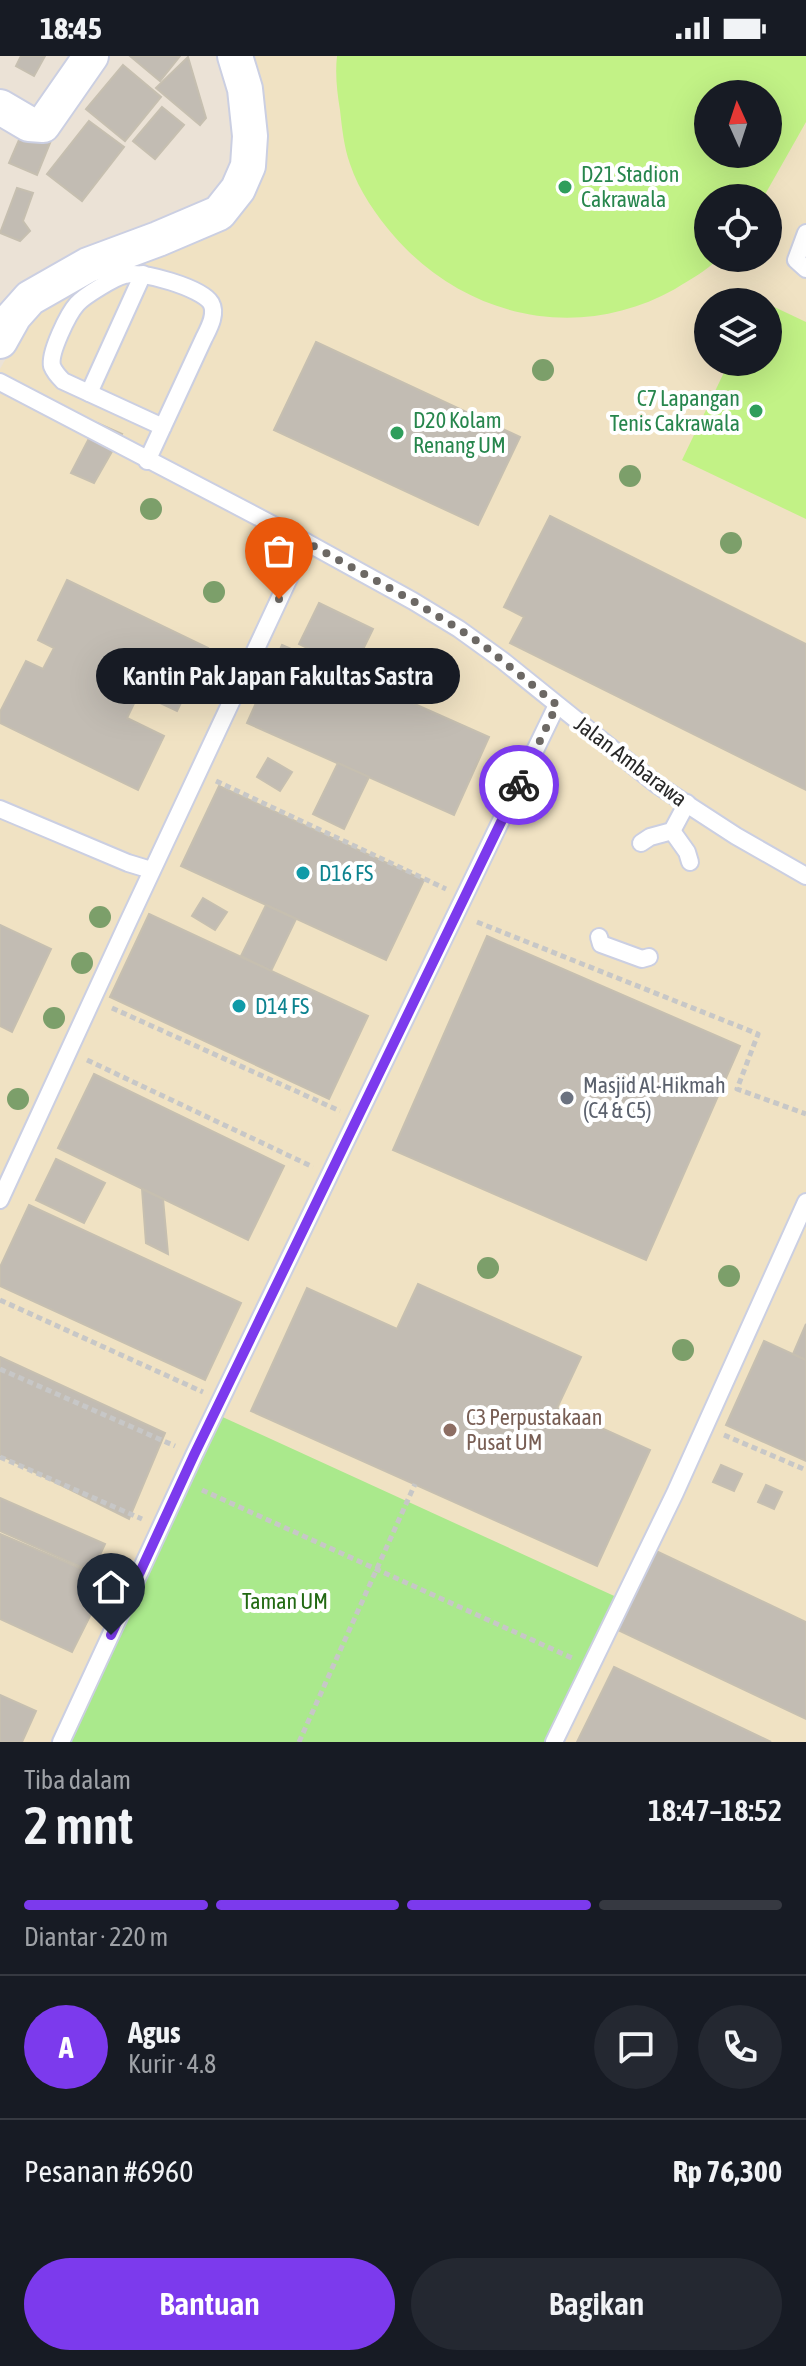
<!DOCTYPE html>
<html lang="id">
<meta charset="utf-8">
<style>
:root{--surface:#171b24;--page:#242831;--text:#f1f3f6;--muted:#9ea1a6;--line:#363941;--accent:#7c3aed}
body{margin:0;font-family:"Asap Condensed",sans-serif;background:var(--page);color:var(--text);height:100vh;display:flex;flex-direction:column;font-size:30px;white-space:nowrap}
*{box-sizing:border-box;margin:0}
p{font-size:26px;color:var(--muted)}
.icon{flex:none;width:44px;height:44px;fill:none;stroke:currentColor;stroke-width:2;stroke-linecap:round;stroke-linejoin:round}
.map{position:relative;height:1686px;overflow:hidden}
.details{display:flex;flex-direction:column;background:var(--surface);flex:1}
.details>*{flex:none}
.needle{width:52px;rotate:357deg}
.controls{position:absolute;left:694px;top:24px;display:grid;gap:16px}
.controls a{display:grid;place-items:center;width:88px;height:88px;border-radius:50%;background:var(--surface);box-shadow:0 8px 32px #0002;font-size:40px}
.pin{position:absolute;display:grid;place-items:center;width:68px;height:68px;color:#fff;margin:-82px -34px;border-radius:50% 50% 50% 0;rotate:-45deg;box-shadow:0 0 8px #0007}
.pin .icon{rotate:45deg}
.courier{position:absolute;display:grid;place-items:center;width:80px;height:80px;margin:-40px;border:6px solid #7c3aed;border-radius:50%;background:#fff;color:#222;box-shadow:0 2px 10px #0007}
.bubble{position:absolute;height:56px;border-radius:28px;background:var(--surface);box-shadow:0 8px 32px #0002;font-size:26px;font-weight:600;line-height:56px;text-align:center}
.overview em{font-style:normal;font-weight:600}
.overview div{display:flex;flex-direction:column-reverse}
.overview{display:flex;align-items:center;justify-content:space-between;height:136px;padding:0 24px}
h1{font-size:52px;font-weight:600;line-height:60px}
.bar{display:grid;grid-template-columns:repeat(4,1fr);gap:12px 8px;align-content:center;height:96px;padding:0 24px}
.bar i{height:10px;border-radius:6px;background:var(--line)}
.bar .active{background:var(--accent)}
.bar p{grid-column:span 4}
.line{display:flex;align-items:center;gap:20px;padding:0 24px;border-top:2px solid var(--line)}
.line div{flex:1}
.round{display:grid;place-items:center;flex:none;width:84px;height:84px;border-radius:42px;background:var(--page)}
.cta{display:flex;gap:16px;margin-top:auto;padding:16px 24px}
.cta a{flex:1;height:92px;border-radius:48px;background:var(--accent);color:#fff;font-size:32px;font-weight:600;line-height:92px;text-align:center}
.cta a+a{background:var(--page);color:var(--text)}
.status{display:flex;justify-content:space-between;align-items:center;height:56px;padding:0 40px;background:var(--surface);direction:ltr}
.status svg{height:22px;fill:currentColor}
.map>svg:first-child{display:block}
</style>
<div class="status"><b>18:45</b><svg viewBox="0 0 49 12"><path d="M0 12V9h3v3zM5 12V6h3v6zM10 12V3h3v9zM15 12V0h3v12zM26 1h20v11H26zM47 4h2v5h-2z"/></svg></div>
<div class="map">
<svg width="806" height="1686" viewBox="0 0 806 1686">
<rect width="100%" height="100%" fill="#ebe2d6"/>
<path fill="#f0e2c3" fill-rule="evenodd" d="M248 0H806V1686H0V313L22 274 44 251 88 225 218 172 247 149 266 116 264 61ZM708 38H768V98H708ZM708 142H768V202H708ZM708 246H768V306H708Z"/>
<path fill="#aae98c" d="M216 1358 623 1544 555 1686H63Z"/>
<g fill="#c2f286" fill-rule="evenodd">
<path d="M337 0H806V66L763 142H708V202H719C706 215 691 223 675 233 579 287 465 262 394 180 376 159 359 135 350 108 344 91 342 72 340 54 337 36 335 18 337 0ZM708 38H768V98H708Z"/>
<path d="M768 248 806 266V463L682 404 729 306H768Z"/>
</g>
<g fill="#c2bcb3" stroke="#c6bfb0" stroke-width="2">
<path d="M21 0H45L34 20 16 10Z"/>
<path d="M130 0H180L160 25Z"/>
<path d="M188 1 206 62 200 69 156 32Z"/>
<path d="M123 9 161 41 125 85 86 53Z"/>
<path d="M162 51 184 69 155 103 133 85Z"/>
<path d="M89 65 124 91 82 145 47 118Z"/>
<path d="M25 70 52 82 37 119 9 107Z"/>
<path d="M17 132 33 137 23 165 30 175 20 185 0 177Z"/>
<path d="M316 286 520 381 478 469 274 374Z"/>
<path d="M97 367 122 378 94 427 71 417Z"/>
<path d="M550 460 806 588V734L510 587 524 561 504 551Z"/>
<path d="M67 524 208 592 177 655 139 637 127 662 164 680 138 734 0 667V656L26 605 43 613 54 592 38 584Z"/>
<path d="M319 547 373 573 353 614 299 588Z"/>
<path d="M282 589 489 681 454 759 247 667Z"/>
<path d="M268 702 292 716 280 735 257 721Z"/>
<path d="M338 707 369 721 344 773 313 758Z"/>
<path d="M219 730 424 824 386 904 181 810Z"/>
<path d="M203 842 227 856 215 874 192 860Z"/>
<path d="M266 849 296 863 271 915 241 900Z"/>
<path d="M149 858 368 960 329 1043 110 941Z"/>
<path d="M0 869 51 893 12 976 0 970Z"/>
<path d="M487 880 740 990 646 1204 393 1094Z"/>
<path d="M94 1018 284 1110 248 1184 58 1092Z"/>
<path d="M56 1103 105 1127 84 1167 36 1144Z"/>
<path d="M142 1133 163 1143 168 1198 146 1187Z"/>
<path d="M29 1149 241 1247 205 1324 0 1230V1211Z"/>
<path d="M418 1228 581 1301 557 1352 650 1394 597 1510 251 1355 307 1232 397 1273Z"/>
<path d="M806 1268V1304L793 1298Z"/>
<path d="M764 1285 806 1304V1405L726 1369Z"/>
<path d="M0 1301 165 1377 129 1463 0 1399Z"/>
<path d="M721 1409 742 1418 734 1435 713 1426Z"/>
<path d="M766 1429 782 1436 774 1453 758 1446Z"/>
<path d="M0 1442 105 1488 92 1516 0 1475Z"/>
<path d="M0 1478 108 1524 72 1596 0 1563Z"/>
<path d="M656 1495 806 1566V1663L618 1574Z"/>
<path d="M614 1611 771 1686H577Z"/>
<path d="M0 1639 36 1655 22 1686H0Z"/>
</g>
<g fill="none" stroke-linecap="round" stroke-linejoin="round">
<g stroke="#cbcfe2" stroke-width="20">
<g id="lane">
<path d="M806 177 796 204 806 213"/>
<path d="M0 326 306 486 413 545 459 573 502 604 656 728 736 780 806 820"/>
<path d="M89 337 143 218"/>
<path d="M147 405 204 282C209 272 217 258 211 247 202 232 141 214 125 219 115 221 84 240 77 248 68 258 49 297 52 310 54 315 59 321 63 325L163 371"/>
<path d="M0 753 128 807 151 814"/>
<path d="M672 775 687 796 690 806"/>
<path d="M641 787 650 781 672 775 687 747"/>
<path d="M599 881 601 888 642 903 649 901"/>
<path d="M0 1144C101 924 202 705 306 486"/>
<path d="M61 1686 194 1399 557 649"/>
<path d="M554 1686 675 1437 806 1146"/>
</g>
</g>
<g stroke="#cbcfe2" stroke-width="38">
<g id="street">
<path d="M0 51 29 68 43 69 91 0"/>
<path d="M0 285 14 260 30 242 88 209 158 183 219 157 238 133 248 110 250 80 245 33 235 0"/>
</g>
</g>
<g stroke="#c7c7c7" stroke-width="5" stroke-dasharray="6 4" stroke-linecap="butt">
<path d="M216 725 446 833"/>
<path d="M477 866 758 978 737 1033 806 1058"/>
<path d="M112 952 340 1055"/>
<path d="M87 1004 313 1111"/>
<path d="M0 1244 203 1336"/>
<path d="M0 1313 175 1390"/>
<path d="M724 1379 806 1414"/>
<path d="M0 1401 142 1463"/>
<path d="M202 1434 572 1602"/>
<path d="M299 1686 415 1428"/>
</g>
<use href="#lane" stroke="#fff" stroke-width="16"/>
<use href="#street" stroke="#fff" stroke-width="34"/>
</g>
<g fill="#7c9f6a">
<circle cx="543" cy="314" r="11"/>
<circle cx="630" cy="420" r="11"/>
<circle cx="151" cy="453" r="11"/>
<circle cx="731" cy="487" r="11"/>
<circle cx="214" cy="536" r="11"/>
<circle cx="100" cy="861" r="11"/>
<circle cx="82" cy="907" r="11"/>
<circle cx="54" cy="962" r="11"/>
<circle cx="18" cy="1043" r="11"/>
<circle cx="488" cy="1212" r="11"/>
<circle cx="729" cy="1220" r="11"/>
<circle cx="683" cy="1294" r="11"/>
</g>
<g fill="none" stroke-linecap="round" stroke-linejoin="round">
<path stroke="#6c6864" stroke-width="8" stroke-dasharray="0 14.4" d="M279 543 306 486 413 545 459 573 483 589 557 649 519 729"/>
<path stroke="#7c3aed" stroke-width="10" d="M111 1579 194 1399 519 729"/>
</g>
<g fill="#2e9e5b" stroke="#fff" stroke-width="3">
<circle cx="565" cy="131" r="8"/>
<circle cx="756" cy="355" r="8"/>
<circle cx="397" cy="377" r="8"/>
</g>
<g fill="#0f9aa8" stroke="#fff" stroke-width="3">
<circle cx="303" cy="817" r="8"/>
<circle cx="239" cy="950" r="8"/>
</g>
<circle fill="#6b7280" stroke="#fff" stroke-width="3" cx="567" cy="1042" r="8"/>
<circle fill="#8d6e63" stroke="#fff" stroke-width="3" cx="450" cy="1374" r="8"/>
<g text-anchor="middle" stroke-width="8" stroke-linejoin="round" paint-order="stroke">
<g font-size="22" fill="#27864d" stroke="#fff" text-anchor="start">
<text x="581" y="126">D21 Stadion<tspan x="581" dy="25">Cakrawala</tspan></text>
<text x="740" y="350" text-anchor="end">C7 Lapangan<tspan x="740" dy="25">Tenis Cakrawala</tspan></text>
<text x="413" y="372">D20 Kolam<tspan x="413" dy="25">Renang UM</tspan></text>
</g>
<g font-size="22" fill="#272727" stroke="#fff">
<text transform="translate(631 705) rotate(37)" y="8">Jalan Ambarawa</text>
</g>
<g font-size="22" fill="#0d838f" stroke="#fff" text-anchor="start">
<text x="319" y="825">D16 FS</text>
<text x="255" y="958">D14 FS</text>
</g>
<g font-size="22" fill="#5b616d" stroke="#fff" text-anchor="start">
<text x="583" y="1037">Masjid Al-Hikmah<tspan x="583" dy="25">(C4 &amp; C5)</tspan></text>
</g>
<g font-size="22" fill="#785e54" stroke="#fff" text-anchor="start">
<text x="466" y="1369">C3 Perpustakaan<tspan x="466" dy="25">Pusat UM</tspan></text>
</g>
<g font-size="22" fill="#226912" stroke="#fff">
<text x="285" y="1553">Taman UM</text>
</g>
</g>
</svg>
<div class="controls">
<a><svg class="needle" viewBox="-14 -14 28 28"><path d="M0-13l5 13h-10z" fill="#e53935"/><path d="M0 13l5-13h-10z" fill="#9ea1a6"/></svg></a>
<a><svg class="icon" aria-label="locate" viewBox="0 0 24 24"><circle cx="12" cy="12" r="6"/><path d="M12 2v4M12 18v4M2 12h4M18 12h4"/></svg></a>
<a><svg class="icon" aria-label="layers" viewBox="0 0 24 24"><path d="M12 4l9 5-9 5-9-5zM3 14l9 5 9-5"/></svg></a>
</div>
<div class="pin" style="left:279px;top:543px;background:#ea580c"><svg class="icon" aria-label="bag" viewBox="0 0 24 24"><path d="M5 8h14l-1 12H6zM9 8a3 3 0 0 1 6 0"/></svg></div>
<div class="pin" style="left:111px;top:1579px;background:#1f2937"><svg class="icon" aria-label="home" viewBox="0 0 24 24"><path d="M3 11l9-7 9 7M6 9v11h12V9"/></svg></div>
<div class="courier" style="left:519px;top:729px"><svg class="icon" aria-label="bike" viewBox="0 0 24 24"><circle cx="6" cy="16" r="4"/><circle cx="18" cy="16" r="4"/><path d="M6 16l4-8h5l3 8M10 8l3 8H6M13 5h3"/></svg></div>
<div class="bubble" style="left:96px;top:592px;width:364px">Kantin Pak Japan Fakultas Sastra</div>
</div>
<section class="details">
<div class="overview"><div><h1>2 mnt</h1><p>Tiba dalam</p></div><em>18:47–18:52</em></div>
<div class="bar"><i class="active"></i><i class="active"></i><i class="active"></i><i></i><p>Diantar · 220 m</p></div>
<div class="line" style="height:144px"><b class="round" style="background:var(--accent);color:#fff">A</b><div><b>Agus</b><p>Kurir · 4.8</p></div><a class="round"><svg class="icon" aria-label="chat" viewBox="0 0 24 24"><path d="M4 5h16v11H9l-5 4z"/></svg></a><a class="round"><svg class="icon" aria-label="phone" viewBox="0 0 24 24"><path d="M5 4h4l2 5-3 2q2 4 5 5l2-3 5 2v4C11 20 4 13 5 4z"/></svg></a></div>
<div class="line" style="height:104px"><div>Pesanan #6960</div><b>Rp 76,300</b></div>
<div class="cta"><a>Bantuan</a><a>Bagikan</a></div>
</section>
